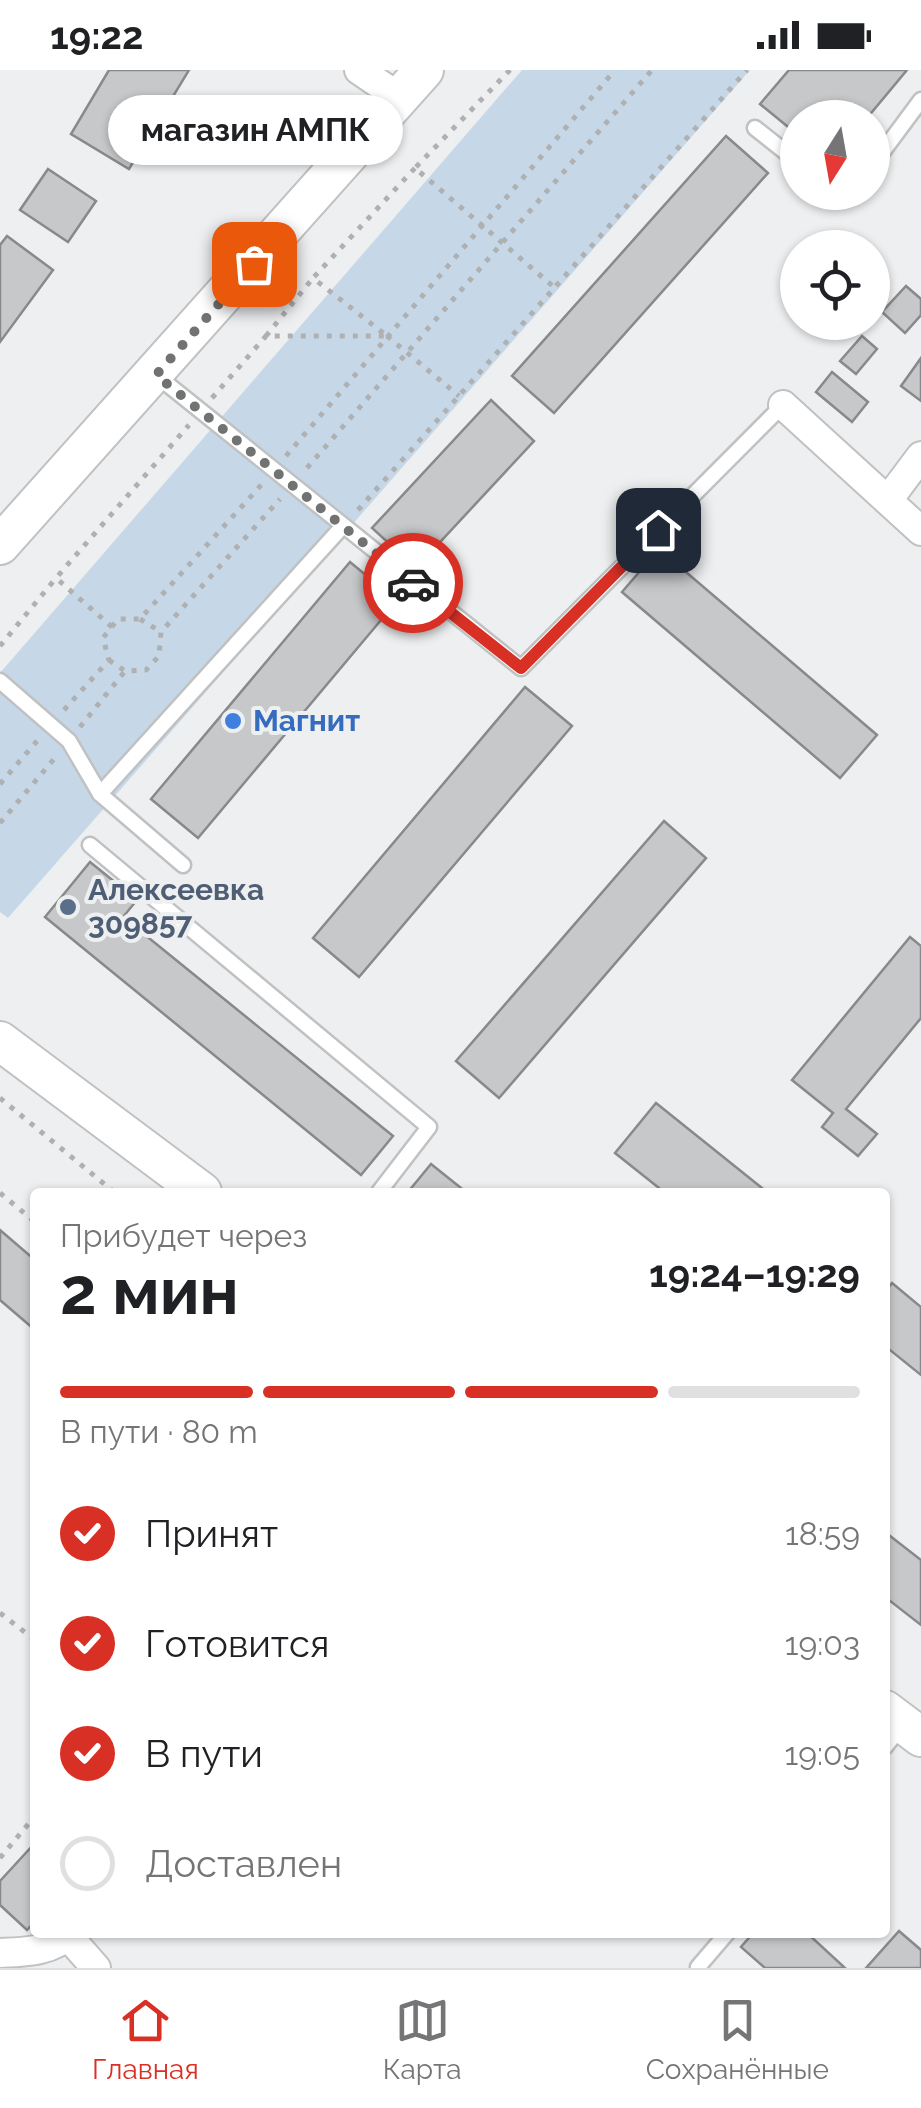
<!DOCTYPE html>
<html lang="ru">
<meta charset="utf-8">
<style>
:root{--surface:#fff;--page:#f2f2f2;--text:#202124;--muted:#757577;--line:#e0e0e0;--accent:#d93025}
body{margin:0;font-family:Raleway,sans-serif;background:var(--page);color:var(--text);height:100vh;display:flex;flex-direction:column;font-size:38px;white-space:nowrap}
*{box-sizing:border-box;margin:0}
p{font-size:32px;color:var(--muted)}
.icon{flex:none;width:55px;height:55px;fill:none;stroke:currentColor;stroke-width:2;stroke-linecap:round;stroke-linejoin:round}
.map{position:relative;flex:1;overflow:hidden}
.panel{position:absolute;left:30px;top:1118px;width:860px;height:750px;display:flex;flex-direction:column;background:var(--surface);border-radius:10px;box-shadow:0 2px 8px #0004}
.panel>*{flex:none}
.needle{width:65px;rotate:191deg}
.controls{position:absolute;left:780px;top:30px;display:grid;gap:20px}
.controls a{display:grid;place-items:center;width:110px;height:110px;border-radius:50%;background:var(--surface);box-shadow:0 2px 8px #0004;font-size:50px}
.pin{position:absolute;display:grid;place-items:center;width:85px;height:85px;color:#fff;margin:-42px;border-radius:20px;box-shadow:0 5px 15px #0006}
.courier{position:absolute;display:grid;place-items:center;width:100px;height:100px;margin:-50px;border:8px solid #d93025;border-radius:50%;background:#fff;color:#222;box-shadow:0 2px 12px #0007}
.bubble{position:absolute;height:70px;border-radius:35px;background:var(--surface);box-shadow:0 2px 8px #0004;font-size:32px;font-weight:700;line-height:70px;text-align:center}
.summary em{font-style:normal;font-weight:700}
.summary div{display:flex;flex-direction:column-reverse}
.summary{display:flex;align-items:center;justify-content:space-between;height:170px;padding:0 30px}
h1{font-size:65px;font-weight:700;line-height:75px}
.bar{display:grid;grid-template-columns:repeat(4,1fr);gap:15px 10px;align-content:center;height:120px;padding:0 30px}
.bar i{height:12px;border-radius:8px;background:var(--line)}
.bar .active{background:var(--accent)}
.bar p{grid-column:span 4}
ol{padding:0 30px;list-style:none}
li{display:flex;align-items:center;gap:30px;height:110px}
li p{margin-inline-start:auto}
li .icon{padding:10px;border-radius:50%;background:var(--accent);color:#fff;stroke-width:4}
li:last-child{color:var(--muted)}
li i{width:55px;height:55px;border:5px solid var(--line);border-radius:50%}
.status{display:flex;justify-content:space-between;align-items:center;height:70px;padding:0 50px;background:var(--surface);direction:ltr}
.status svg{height:28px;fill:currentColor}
.dock{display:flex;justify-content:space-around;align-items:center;height:140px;border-top:2px solid var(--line);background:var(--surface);font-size:28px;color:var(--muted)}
.dock a{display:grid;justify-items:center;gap:5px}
.dock .active{color:var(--accent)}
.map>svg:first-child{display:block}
</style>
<div class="status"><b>19:22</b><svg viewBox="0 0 49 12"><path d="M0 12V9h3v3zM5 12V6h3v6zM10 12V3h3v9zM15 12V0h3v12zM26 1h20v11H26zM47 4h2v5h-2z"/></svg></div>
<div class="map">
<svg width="921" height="1898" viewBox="0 0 921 1898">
<rect width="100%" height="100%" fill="#eeeff0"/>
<path fill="#c6d8e8" d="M522 0H750L8 848 0 842V603Z"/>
<g fill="#c7c8ca" stroke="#87898a" stroke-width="2.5">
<path d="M109 0H189L129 99 71 64Z"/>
<path d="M789 0H907L867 48H798V65L760 34Z"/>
<path d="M726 66 768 103 554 343 512 306Z"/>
<path d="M48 99 96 131 68 172 20 140Z"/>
<path d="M7 166 53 200 0 272V175Z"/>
<path d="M906 216 921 229V245L905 263 882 242Z"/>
<path d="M862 266 877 279 856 304 840 291Z"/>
<path d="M921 288V331L901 316Z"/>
<path d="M832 302 868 332 852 352 816 322Z"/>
<path d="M491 330 534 371 416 498 372 458Z"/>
<path d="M659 479 877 665 840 708 622 522Z"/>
<path d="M350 492 397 531 198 768 151 729Z"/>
<path d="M525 617 572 656 359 907 313 868Z"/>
<path d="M664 751 706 788 499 1028 456 991Z"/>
<path d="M90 792 137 830 123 847 393 1066 361 1105 45 847Z"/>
<path d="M910 867 921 876V948L846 1039 877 1064 858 1086 822 1057 833 1043 792 1010Z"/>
<path d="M656 1033 767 1122H664L615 1083Z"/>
<path d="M431 1094 466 1122H408Z"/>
<path d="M0 1160 35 1190V1260L0 1230Z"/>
<path d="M892 1213 921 1237V1305L885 1276V1222Z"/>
<path d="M885 1462 921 1490V1555L885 1527Z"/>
<path d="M35 1773V1852L27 1860 0 1835V1811Z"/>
<path d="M899 1861 921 1880V1898H866Z"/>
<path d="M754 1862H806L845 1898H765L741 1877Z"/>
</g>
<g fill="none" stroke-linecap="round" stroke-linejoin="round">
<g stroke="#c0c1c2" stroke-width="19">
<g id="lane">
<path d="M755 58 798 92"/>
<path d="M872 96 921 30"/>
<path d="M156 305 521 598 783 335"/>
<path d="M0 611 69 671 100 724 183 795"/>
<path d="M100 724 342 457"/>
<path d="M90 775 429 1057 379 1122"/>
<path d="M885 1677 903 1654"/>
<path d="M698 1897 728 1862"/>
</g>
</g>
<g stroke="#c0c1c2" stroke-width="32">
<g id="street">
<path d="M359 0 400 28"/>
<path d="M783 335 921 461"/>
<path d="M888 430 921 386"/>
<path d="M68 1866 96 1898"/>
<path d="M0 1883C26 1882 52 1882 71 1862"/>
</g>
</g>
<g stroke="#c0c1c2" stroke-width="42">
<g id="secondary">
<path d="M0 475 424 0"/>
<path d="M0 971 202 1122"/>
<path d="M885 1640 921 1667"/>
</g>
</g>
<g stroke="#afb0b1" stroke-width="5" stroke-dasharray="5 8" stroke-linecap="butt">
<path d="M510 0 415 98 555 218"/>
<path d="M266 266 313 208"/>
<path d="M387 266 459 326"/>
<path d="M212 328 266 266H387L313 208 415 98"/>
<path d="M286 386 615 0"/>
<path d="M307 398 652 0"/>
<path d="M358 440 747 0"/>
<path d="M140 549 161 562"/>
<path d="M112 557 56 508 189 355"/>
<path d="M0 576 56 508"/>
<path d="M109 590 125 601 146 600 159 586 161 562 280 429"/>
<path d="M64 640 109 590 103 568 118 549H140L263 413"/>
<path d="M80 657 125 601"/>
<path d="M0 714 37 671"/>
<path d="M0 753 54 689"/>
<path d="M0 1028 114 1122"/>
<path d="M0 1123 35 1152"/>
<path d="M0 1543 35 1570"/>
<path d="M0 1788 35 1746"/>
</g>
<use href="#lane" stroke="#fff" stroke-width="14"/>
<use href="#street" stroke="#fff" stroke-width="28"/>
<use href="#secondary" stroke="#fff" stroke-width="38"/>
</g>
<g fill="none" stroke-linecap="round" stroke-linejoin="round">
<path stroke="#717272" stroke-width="10" stroke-dasharray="0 18" d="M254 194 156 305 413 513"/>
<path stroke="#d93025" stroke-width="12" d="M413 513 521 598 658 460"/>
</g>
<circle fill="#3f7fe0" stroke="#eeeff0" stroke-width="4" cx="233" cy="651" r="10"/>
<circle fill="#5c6f8a" stroke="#eeeff0" stroke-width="4" cx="68" cy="837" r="10"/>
<g text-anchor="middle" stroke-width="8" stroke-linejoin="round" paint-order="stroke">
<g font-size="30" font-weight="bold" fill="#366cbe" stroke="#eeeff0" text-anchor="start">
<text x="253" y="661">Магнит</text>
</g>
<g font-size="30" font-weight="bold" fill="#4e5e75" stroke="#eeeff0" text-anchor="start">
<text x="88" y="830">Алексеевка<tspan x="88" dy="34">309857</tspan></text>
</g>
</g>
</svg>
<div class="controls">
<a><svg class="needle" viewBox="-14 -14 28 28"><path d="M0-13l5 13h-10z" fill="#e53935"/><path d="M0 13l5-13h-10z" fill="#757577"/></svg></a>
<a><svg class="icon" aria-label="locate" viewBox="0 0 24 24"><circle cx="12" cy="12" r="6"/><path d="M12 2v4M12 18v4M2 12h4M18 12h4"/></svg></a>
</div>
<div class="pin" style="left:254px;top:194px;background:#ea580c"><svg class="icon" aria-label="bag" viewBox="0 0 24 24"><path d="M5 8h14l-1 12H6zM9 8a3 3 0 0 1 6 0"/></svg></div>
<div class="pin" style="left:658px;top:460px;background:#1f2937"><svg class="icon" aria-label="home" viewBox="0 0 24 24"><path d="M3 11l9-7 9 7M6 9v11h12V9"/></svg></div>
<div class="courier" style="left:413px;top:513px"><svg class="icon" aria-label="car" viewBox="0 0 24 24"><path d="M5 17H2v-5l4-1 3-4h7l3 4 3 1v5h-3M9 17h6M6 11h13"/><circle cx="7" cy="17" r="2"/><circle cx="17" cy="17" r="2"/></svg></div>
<div class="bubble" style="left:108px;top:25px;width:295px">магазин АМПК</div>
<section class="panel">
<div class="summary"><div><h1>2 мин</h1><p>Прибудет через</p></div><em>19:24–19:29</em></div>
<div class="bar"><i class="active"></i><i class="active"></i><i class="active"></i><i></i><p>В пути · 80 m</p></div>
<ol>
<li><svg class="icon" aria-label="check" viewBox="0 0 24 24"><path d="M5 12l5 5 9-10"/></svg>Принят<p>18:59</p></li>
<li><svg class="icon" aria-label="check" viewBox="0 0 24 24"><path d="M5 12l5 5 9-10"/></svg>Готовится<p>19:03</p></li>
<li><svg class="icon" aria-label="check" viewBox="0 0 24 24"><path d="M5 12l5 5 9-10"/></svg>В пути<p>19:05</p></li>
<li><i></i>Доставлен</li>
</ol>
</section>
</div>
<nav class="dock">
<a class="active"><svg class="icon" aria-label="home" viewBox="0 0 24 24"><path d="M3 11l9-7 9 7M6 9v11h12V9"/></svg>Главная</a>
<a><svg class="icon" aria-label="map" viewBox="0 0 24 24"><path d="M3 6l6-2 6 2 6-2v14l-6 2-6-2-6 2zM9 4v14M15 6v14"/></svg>Карта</a>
<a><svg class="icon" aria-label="saved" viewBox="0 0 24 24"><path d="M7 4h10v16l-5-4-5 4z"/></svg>Сохранённые</a>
</nav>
